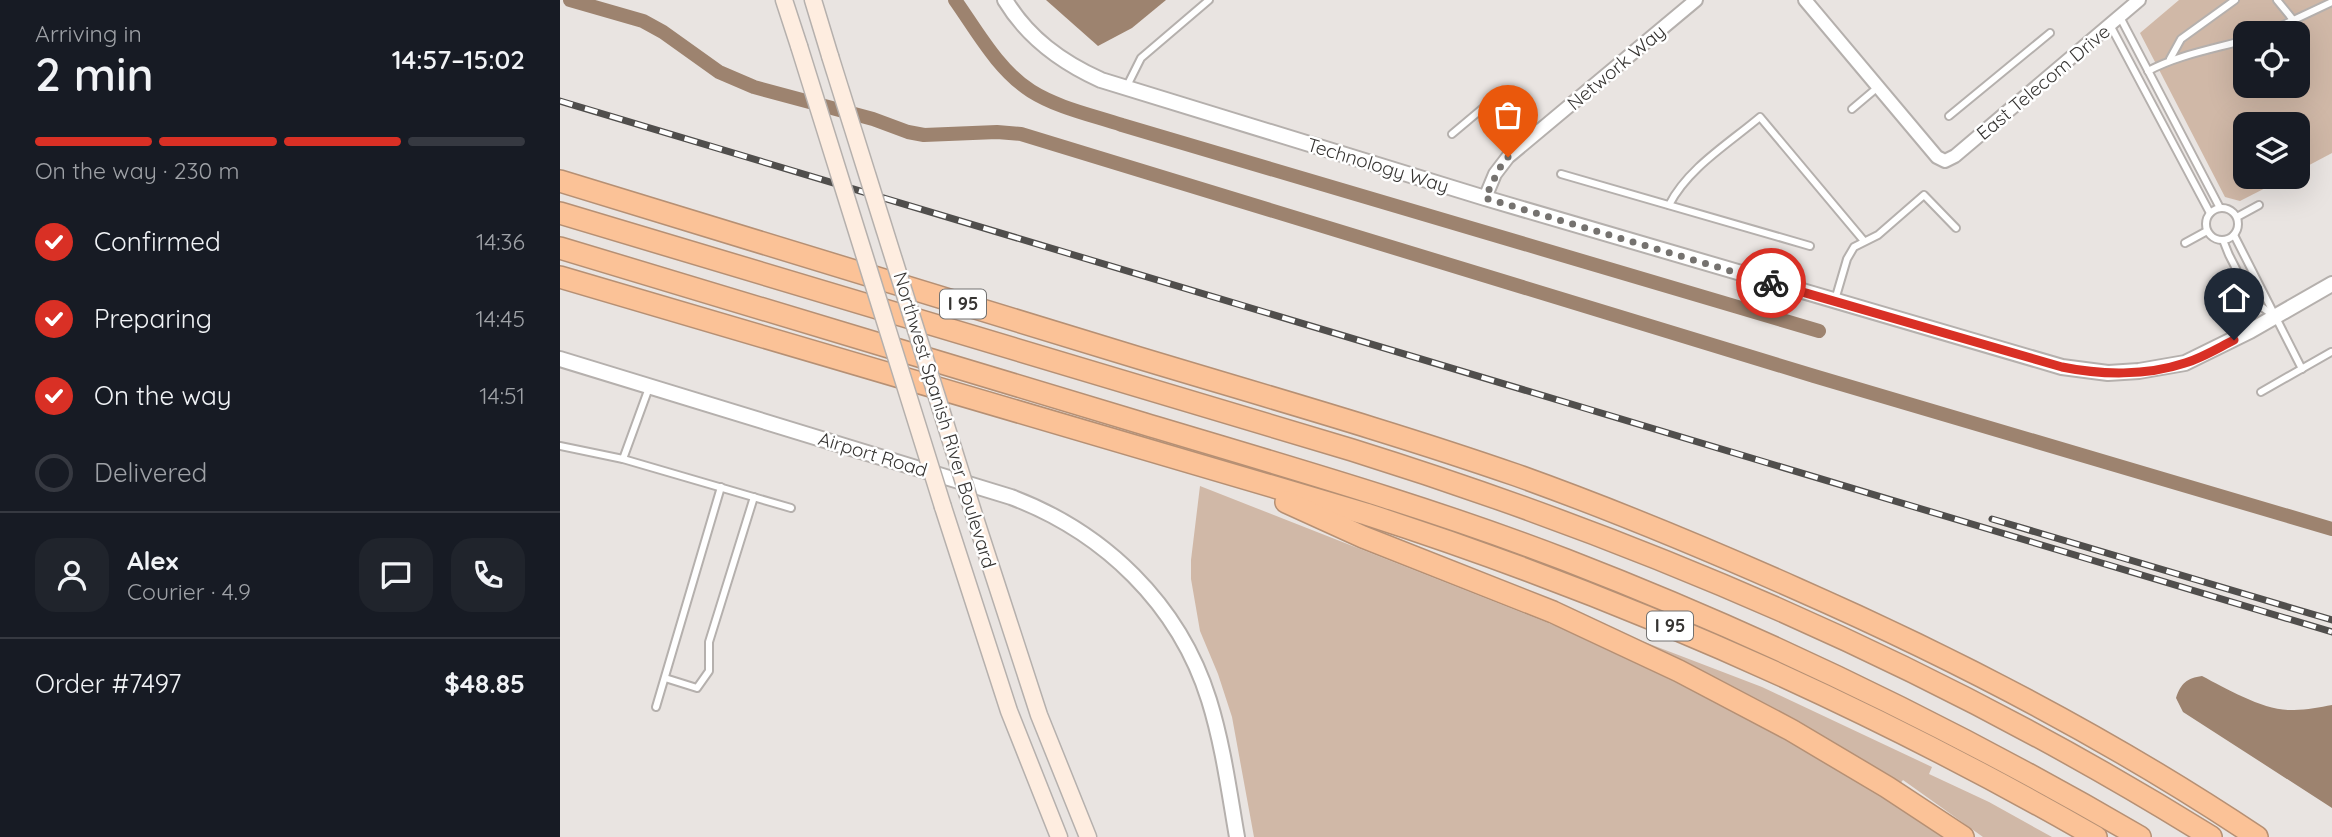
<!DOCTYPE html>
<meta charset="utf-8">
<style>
:root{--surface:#171b24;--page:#20242c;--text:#f1f3f6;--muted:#9ea1a6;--line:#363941;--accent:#d93025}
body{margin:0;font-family:Quicksand,sans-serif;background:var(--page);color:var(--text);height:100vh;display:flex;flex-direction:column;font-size:26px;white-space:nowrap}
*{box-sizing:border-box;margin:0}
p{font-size:23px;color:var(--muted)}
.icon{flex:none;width:38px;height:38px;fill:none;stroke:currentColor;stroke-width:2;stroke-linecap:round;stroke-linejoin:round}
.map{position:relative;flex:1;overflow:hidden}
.panel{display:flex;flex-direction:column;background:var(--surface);width:560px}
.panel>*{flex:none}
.buttons{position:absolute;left:1673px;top:21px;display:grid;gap:14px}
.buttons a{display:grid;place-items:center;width:77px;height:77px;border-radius:14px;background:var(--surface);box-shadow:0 7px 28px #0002;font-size:35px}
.pin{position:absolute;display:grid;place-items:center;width:60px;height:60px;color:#fff;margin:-72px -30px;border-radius:50% 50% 50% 0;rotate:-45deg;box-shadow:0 0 7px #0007}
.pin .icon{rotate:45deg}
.courier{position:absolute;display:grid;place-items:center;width:70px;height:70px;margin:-35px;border:5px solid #d93025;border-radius:50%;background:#fff;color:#222;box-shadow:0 2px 9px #0007}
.summary em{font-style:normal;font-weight:600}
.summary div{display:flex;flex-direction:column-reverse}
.summary{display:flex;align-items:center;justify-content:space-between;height:119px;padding:0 35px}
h1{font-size:46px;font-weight:600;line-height:52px}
.bar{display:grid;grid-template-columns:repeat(4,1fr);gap:10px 7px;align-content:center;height:84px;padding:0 35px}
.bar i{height:9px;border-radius:5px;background:var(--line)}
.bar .selected{background:var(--accent)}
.bar p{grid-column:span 4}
.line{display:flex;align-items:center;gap:18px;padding:0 35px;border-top:2px solid var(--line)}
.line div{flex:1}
.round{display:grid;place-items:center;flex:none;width:74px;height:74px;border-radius:21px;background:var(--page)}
ol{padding:0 35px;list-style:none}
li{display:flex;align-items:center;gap:21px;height:77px}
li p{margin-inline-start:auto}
li .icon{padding:7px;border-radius:50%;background:var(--accent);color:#fff;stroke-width:4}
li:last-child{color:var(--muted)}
li i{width:38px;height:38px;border:4px solid var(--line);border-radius:50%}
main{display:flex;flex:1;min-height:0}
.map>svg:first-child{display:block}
</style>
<main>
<section class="panel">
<div class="summary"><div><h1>2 min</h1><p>Arriving in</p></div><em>14:57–15:02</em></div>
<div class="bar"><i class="selected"></i><i class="selected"></i><i class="selected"></i><i></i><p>On the way · 230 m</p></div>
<ol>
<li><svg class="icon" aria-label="check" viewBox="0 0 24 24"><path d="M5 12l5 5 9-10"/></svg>Confirmed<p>14:36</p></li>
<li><svg class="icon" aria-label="check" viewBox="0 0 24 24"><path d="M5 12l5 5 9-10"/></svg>Preparing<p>14:45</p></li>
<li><svg class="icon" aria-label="check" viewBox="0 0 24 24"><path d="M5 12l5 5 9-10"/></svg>On the way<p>14:51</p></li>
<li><i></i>Delivered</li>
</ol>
<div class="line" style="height:126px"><a class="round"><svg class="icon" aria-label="person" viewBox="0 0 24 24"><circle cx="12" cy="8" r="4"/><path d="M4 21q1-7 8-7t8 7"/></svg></a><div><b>Alex</b><p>Courier · 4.9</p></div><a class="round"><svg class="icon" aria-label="chat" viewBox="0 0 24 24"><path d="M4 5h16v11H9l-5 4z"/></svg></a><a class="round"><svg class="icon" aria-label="phone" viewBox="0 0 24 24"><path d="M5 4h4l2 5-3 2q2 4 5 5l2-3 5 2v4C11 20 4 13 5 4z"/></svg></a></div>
<div class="line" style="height:91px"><div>Order #7497</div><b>$48.85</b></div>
</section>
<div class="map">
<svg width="1772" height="837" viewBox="0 0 1772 837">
<rect width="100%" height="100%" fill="#e9e4e1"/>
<g fill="#d0b8a7" fill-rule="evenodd">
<path d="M1619 0H1772V153L1738 171V124H1685V177H1727L1680 201 1665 197 1580 33ZM1685 33H1738V86H1685Z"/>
<path d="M640 486 1062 652 1272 764 1385 837H694L672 717 658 674 640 631 631 579V560Z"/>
<path d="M1074 638 1202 687 1372 767 1369 774 1429 802 1492 837H1423L1343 780 1337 787 1073 642Z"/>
</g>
<g fill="#9d836f">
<path d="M486 0H606L572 28 538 46Z"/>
<path d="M1642 676C1667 689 1706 712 1734 710 1747 710 1760 707 1772 705V808L1623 712 1616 698C1621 683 1627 678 1642 676Z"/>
</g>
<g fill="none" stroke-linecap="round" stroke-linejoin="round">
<g stroke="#9d836f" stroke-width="14">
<path d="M10 0 83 21 103 32 159 72 194 87 313 119 348 132 364 135 437 132 461 134 1254 376 1772 529"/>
<path d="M395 0C417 31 438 70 471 91 498 108 532 115 562 125L1259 331"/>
</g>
<g stroke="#b5b0ad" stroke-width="10">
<g id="service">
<path d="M1717 0 1734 21"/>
<path d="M1560 17 1660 208"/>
<path d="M1550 25 1650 213"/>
<path d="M1706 33 1772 2"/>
<path d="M1610 59 1621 39 1675 0"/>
<path d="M1588 71C1618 55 1653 49 1685 40"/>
<path d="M566 88 581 58 649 0"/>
<path d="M1292 109 1318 87"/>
<path d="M1389 116 1490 33"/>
<path d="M892 134 923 108"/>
<path d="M1001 174 1250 246"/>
<path d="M1109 205C1128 168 1168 144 1200 117L1304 241"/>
<circle cx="1662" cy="224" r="16"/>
<path d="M1677 217 1699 205"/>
<path d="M1674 235 1742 369"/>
<path d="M1663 240 1669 255 1692 300 1713 315"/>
<path d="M1625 243 1647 231"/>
<path d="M1275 300 1287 259 1294 247 1318 235 1364 195 1396 228"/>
<path d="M1701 392 1771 352"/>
<path d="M0 446 63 459 231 508"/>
<path d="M63 459 90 385"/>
<path d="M105 678 137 688 149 671V642L194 497"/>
<path d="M96 707 161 487"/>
</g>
</g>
<g stroke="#b5b0ad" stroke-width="16">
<g id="minor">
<path d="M1245 0 1377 157 1385 161 1395 156 1579 0"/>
<path d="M925 198 935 174 948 157 1136 0"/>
</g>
</g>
<g stroke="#b5b0ad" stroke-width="18">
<g id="tertiary">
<path d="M445 0C468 38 501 62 541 80L925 198 1502 367 1548 373 1579 371 1625 363 1690 331 1772 284"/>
<path d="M0 359 451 497C544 532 619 604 649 700 663 745 669 791 677 837"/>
</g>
</g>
<g stroke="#b5b0ad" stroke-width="19">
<g id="secondary">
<path d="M224 0 239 46"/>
<path d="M253 0 270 56"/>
<path d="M383 507 449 711 499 837"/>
<path d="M415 518 479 715 528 837"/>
</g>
</g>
<g stroke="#b69074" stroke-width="24">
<g id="motorway">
<path d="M0 181C193 240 386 299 579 358 705 396 832 432 956 475 1051 509 1145 548 1237 589 1396 659 1552 740 1697 837"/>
<path d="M0 213 792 450C1093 544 1383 670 1651 837"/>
<path d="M0 248C193 306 385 364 578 422 721 465 866 506 1006 560 1205 637 1396 730 1580 837"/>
<path d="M0 277 806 514C1060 596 1304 704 1536 837"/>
<path d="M726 502 803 537 993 612 1119 671 1231 730 1327 787 1403 837"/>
</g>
</g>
<use href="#service" stroke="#fff" stroke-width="6"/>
<use href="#minor" stroke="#fff" stroke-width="12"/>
<use href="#tertiary" stroke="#fff" stroke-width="14"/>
<use href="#secondary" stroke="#feede0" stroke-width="16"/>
<use href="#motorway" stroke="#fbc297" stroke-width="21"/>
<g stroke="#504e4c" stroke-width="7">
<g id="rail">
<path d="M0 101 1772 632"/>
<path d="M1432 519 1772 620"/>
</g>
</g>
<use href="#rail" stroke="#fff" stroke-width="4.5" stroke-dasharray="13" stroke-linecap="butt"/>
<g stroke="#b5b0ad" stroke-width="19" stroke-linecap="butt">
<g id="secondary-bridge">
<path d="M239 46 383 507"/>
<path d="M270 56 415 518"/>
</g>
</g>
<use href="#secondary-bridge" stroke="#feede0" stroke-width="16"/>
</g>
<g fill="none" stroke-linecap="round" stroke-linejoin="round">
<path stroke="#75726f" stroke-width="7" stroke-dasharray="0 12.6" d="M948 157 939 169 925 198 1211 283"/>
<path stroke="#d93025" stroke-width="9" d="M1211 283 1502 367C1541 375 1586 376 1625 363 1642 358 1658 348 1674 340"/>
</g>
<g text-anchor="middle" stroke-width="5" stroke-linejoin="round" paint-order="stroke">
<g fill="#fff" stroke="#727170" stroke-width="2">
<rect x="380" y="289.5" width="46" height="29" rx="5"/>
<rect x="1087" y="611.5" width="46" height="29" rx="5"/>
</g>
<g font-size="18" font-weight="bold" fill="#363432">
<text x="403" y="310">I 95</text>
<text x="1110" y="632">I 95</text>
</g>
<g font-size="19" fill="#363432" stroke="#fff">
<text transform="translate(1056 67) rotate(-40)" y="7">Network Way</text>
<text transform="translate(1483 82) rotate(-40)" y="7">East Telecom Drive</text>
<text transform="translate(818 165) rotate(17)" y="7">Technology Way</text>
<text transform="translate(385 420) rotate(73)" y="7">Northwest Spanish River Boulevard</text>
<text transform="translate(313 454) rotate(17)" y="7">Airport Road</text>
</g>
</g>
</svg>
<div class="buttons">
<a><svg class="icon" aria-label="locate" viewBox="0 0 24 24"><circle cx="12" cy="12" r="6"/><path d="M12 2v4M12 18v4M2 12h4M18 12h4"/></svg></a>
<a><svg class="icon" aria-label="layers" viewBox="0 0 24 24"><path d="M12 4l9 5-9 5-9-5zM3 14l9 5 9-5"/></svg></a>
</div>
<div class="pin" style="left:948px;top:157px;background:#ea580c"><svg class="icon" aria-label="bag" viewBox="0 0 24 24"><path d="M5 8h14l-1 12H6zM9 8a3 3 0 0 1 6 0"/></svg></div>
<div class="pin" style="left:1674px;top:340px;background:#1f2937"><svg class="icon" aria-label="home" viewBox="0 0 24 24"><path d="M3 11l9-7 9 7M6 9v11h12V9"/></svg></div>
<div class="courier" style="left:1211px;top:283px"><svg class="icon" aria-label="bike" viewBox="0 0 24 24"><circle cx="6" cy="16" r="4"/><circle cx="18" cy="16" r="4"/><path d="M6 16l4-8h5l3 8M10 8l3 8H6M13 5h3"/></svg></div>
</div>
</main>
